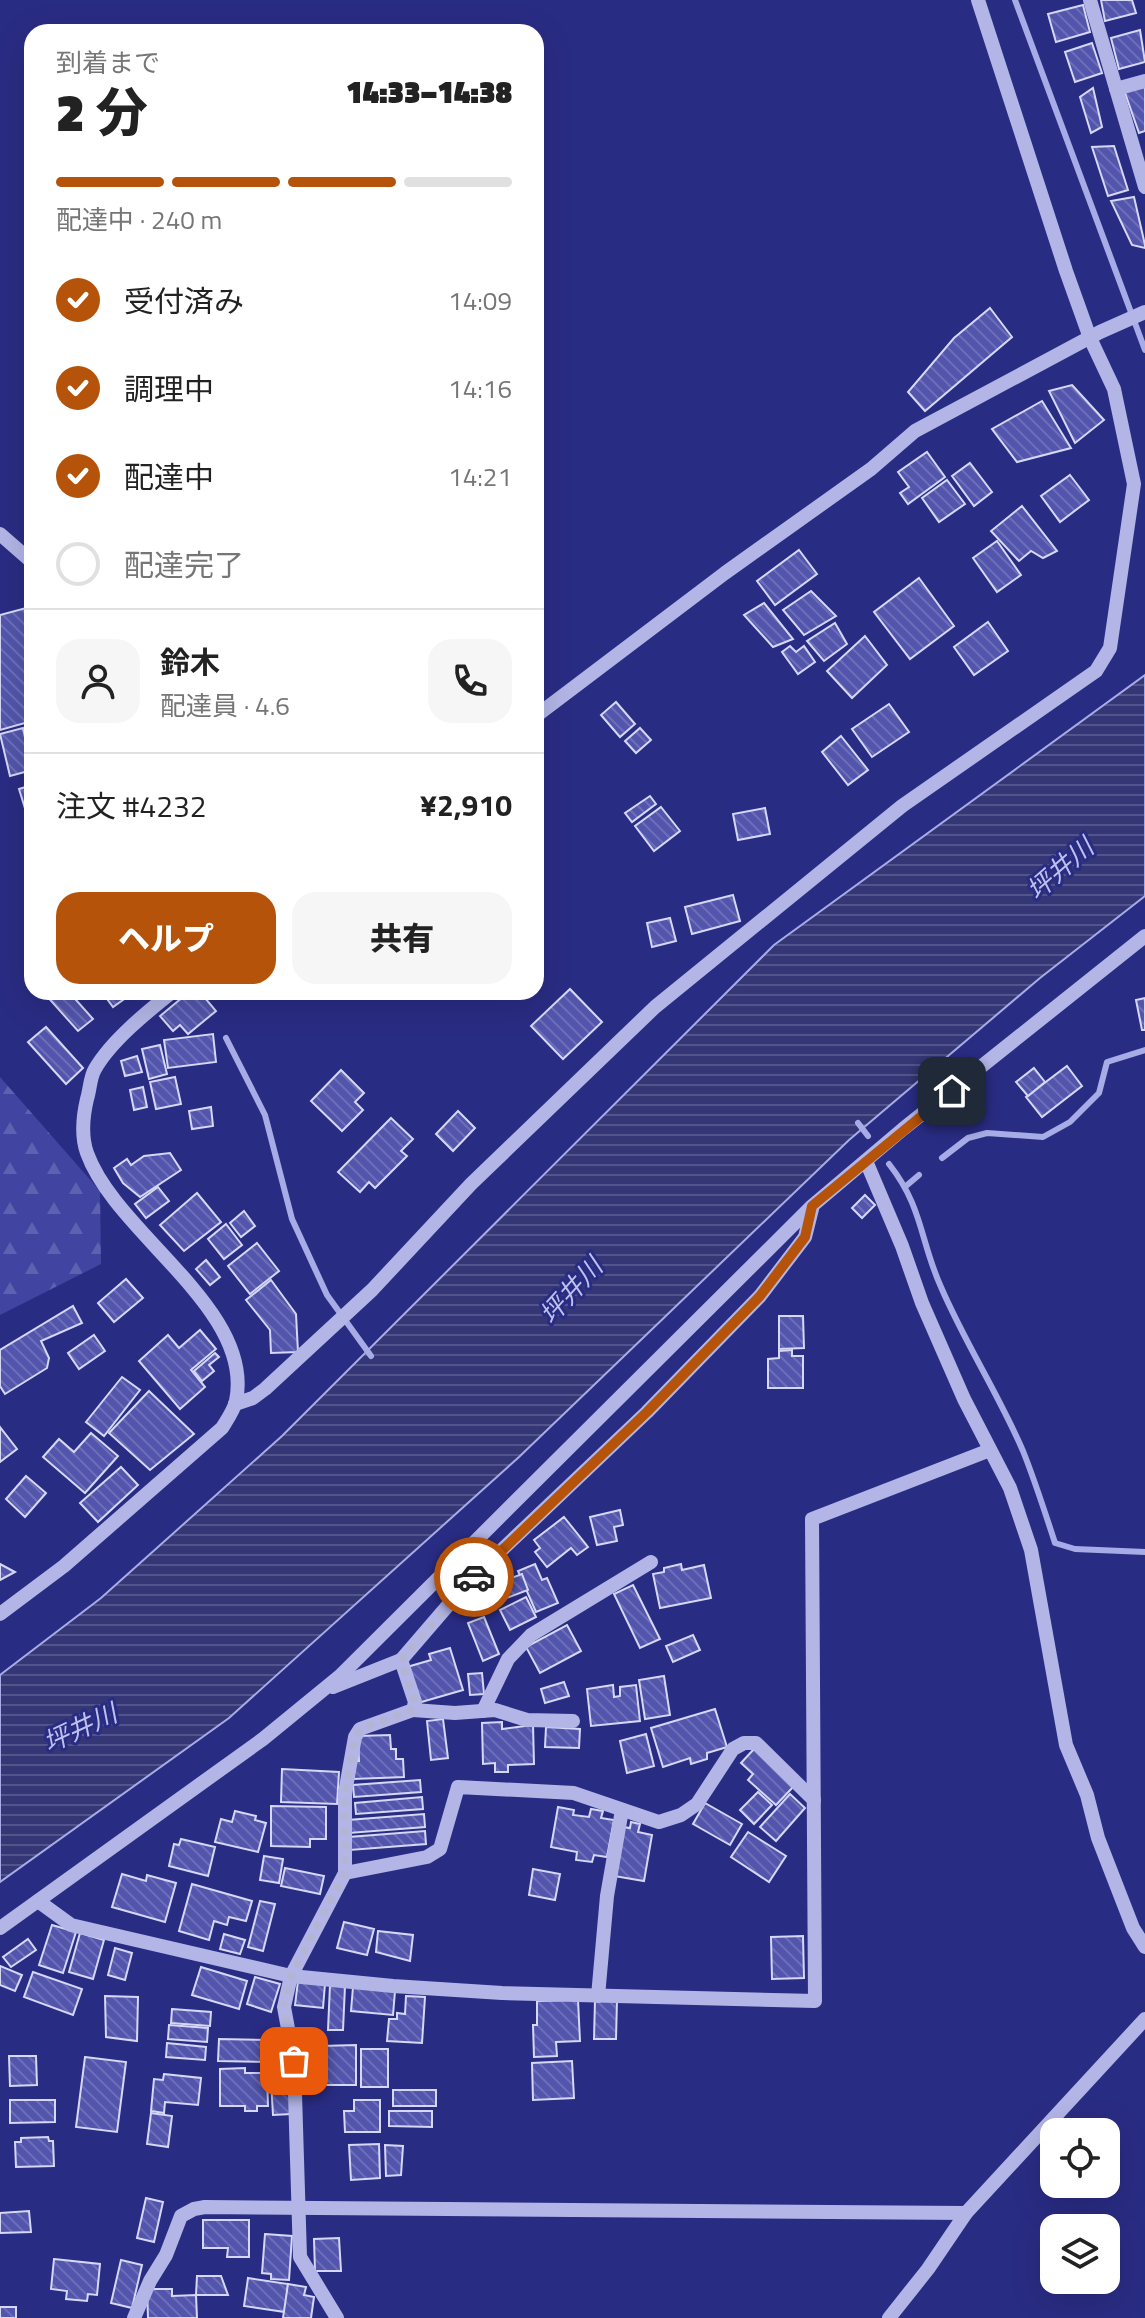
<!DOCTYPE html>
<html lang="ja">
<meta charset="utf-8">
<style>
:root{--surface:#fff;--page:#f6f6f6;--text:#222;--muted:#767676;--line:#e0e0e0;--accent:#b45309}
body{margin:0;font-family:"Titillium Web","Noto Sans JP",sans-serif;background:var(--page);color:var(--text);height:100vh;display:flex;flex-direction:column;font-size:30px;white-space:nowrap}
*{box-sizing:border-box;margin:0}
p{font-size:26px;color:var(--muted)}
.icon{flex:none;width:44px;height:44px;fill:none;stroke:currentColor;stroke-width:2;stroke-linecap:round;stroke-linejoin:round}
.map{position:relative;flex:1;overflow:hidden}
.side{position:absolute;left:24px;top:24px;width:520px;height:976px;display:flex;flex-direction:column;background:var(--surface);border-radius:24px;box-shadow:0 8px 32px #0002}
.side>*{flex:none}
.fabs{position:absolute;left:1040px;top:2118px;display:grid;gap:16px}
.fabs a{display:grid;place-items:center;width:80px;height:80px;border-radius:16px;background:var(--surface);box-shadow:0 8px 32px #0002;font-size:40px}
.pin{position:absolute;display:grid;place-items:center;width:68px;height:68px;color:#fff;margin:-34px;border-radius:16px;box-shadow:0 4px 12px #0006}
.courier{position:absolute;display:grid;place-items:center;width:80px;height:80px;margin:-40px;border:6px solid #b45309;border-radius:50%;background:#fff;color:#222;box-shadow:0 2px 10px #0007}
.head em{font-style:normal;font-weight:800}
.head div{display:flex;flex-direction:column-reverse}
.head{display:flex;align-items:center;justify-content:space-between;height:136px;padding:0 32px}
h1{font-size:52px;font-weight:800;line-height:60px}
.bar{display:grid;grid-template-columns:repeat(4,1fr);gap:12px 8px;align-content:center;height:96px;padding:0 32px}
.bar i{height:10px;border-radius:6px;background:var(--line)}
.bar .selected{background:var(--accent)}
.bar p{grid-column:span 4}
.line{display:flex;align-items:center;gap:20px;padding:0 32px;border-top:2px solid var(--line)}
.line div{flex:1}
.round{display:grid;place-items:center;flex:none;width:84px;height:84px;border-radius:24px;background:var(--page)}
ol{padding:0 32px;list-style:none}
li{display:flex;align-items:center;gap:24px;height:88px}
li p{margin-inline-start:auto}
li .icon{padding:8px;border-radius:50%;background:var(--accent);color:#fff;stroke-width:4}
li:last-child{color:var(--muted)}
li i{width:44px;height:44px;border:4px solid var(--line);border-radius:50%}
.primary-button{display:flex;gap:16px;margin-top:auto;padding:16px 32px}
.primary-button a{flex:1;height:92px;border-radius:24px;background:var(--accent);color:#fff;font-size:32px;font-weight:800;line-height:92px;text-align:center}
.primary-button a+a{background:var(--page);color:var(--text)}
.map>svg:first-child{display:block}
</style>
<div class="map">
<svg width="1145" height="2318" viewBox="0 0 1145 2318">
<defs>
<pattern id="forest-firs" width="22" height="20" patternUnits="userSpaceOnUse" patternTransform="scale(2)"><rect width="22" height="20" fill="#4145a1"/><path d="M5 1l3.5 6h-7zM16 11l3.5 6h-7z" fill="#5e61af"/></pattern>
<pattern id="water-rules" width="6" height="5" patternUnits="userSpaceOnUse" patternTransform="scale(2)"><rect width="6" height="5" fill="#343676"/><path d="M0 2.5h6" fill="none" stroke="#52548b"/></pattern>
<pattern id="building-back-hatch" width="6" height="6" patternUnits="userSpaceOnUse" patternTransform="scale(2)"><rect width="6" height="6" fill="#5255ab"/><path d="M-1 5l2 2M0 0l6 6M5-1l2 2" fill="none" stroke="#6c6eb8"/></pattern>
</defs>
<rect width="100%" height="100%" fill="#292c83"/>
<path fill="url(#forest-firs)" d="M0 1077 100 1191 101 1264 0 1315Z"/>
<path fill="url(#water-rules)" stroke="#a7abe6" stroke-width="2" d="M1145 675V896L1040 978 849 1140 519 1457 229 1718 0 1882V1675L101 1598 282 1436 774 945Z"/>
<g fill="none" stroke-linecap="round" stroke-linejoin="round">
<g stroke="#a7abe6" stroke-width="6">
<path d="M1015 0 1145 350"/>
<path d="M226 1038 265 1115 292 1219 327 1295 371 1356"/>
<path d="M858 1123 868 1136"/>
<path d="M942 1158 968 1138 987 1133 1043 1137 1070 1122 1099 1093 1107 1062 1145 1050"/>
<path d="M889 1164C923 1207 920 1241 941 1287 965 1343 999 1395 1023 1451 1035 1481 1045 1512 1055 1543L1075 1549 1145 1552"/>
<path d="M906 1186 919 1175"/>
</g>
</g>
<g fill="url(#building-back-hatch)" stroke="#d5d7f5" stroke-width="2">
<path d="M1101 0H1132L1136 13 1105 21Z"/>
<path d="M1083 5 1090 32 1056 42 1048 14Z"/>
<path d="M1140 30 1145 62 1119 69 1111 38Z"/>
<path d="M1092 43 1102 73 1075 82 1065 52Z"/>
<path d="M1145 83V131L1139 133 1124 90Z"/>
<path d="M1093 88 1102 127 1091 133 1080 97Z"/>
<path d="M1114 146 1128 190 1108 196 1092 147Z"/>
<path d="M1134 197 1145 245V248L1132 245 1111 201Z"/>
<path d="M990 308 1012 337 925 411 908 392 954 338Z"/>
<path d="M1072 385 1104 420 1075 443 1049 391Z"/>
<path d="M1042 401 1071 448 1017 462 992 429Z"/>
<path d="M927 452 945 477 908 504 900 493 909 487 898 472Z"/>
<path d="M970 463 992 492 974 506 952 476Z"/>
<path d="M1070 475 1089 500 1060 522 1041 496Z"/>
<path d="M947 480 965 504 939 522 922 498Z"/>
<path d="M1022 506 1057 551 1043 558 1031 551 1019 561 991 531Z"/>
<path d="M997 541 1021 575 997 592 973 558Z"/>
<path d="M799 550 817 574 775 605 757 581Z"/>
<path d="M919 578 954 626 910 659 874 612Z"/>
<path d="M811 591 836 616 804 635 783 610Z"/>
<path d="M764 603 793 639 773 647 744 615Z"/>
<path d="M30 607 32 615V721L0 730V615Z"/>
<path d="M988 622 1008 651 974 675 954 647Z"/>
<path d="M835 623 847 644 824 661 807 641Z"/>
<path d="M865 636 887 665 852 698 827 671Z"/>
<path d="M790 646 796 652 804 646 815 662 798 674 782 652Z"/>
<path d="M616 702 635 724 620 737 601 715Z"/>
<path d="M889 704 909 732 872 757 852 729Z"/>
<path d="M23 728 32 770 10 776 0 734Z"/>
<path d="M640 728 651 740 636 753 625 741Z"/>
<path d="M841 736 868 770 848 785 822 752Z"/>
<path d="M32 785V816L28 818 19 789Z"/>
<path d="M650 796 656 804 632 822 625 813Z"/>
<path d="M661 807 680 831 654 851 635 826Z"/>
<path d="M765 808 770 834 738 840 733 814Z"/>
<path d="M733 895 740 921 692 934 685 907Z"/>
<path d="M670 918 676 941 652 947 647 923Z"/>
<path d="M570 989 602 1022 563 1059 531 1026Z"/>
<path d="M47 992H69L93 1019 78 1031 45 994Z"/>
<path d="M102 992H134L113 1007Z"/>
<path d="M189 992H200L216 1011 188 1034 180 1025 173 1031 160 1016Z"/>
<path d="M1145 998V1030H1142L1136 1000Z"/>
<path d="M46 1027 83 1068 66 1084 28 1042Z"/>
<path d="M213 1034 216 1062 168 1068 164 1040Z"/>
<path d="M160 1045 167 1074 149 1079 142 1049Z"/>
<path d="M137 1056 142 1072 125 1076 121 1061Z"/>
<path d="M1067 1066 1082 1086 1042 1117 1026 1097Z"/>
<path d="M1034 1068 1045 1082 1028 1096 1016 1082Z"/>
<path d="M341 1070 364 1093 355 1102 363 1110 342 1131 311 1101Z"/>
<path d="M175 1077 181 1104 156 1109 150 1082Z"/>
<path d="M143 1087 147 1107 134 1110 130 1090Z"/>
<path d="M211 1107 213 1126 192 1129 189 1111Z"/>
<path d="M458 1111 475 1128 453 1151 436 1134Z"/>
<path d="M391 1118 413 1139 401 1151 407 1156 375 1188 369 1182 360 1192 338 1172Z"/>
<path d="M170 1153 181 1170 140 1197 123 1183 114 1168 127 1159 131 1165 144 1156Z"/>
<path d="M158 1187 169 1201 146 1218 135 1204Z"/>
<path d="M197 1193 221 1222 184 1251 160 1225Z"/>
<path d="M865 1195 875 1205 862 1218 852 1208Z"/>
<path d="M244 1211 255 1226 241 1237 230 1223Z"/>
<path d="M226 1224 242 1245 224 1259 208 1239Z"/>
<path d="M257 1243 279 1271 250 1294 228 1266Z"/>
<path d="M206 1260 220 1277 210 1285 196 1269Z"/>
<path d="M126 1279 143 1298 114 1322 98 1303Z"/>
<path d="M271 1280 296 1314 298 1352 271 1353 270 1330 246 1300Z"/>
<path d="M73 1306 82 1323 41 1341 49 1358 47 1368 5 1394 0 1386V1350Z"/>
<path d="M779 1316H803L804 1348 779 1349Z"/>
<path d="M200 1330 216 1349 191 1370 205 1387 180 1409 139 1361 168 1335 179 1348Z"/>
<path d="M94 1335 105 1351 79 1369 68 1353Z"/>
<path d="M792 1350V1356H803V1388H768V1359L779 1358V1351Z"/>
<path d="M215 1353 219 1357 209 1365 214 1371 202 1381 194 1371Z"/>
<path d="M122 1377 140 1390 104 1436 86 1422Z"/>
<path d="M149 1391 194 1434 150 1470 109 1433Z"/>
<path d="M0 1427 17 1449 0 1462Z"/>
<path d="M91 1433 118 1456 85 1493 43 1457 59 1439 74 1452Z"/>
<path d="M121 1467 138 1485 98 1522 80 1503Z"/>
<path d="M26 1476 46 1493 25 1517 6 1499Z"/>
<path d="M620 1510 623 1525 614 1527 617 1541 597 1545 590 1517Z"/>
<path d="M564 1517 588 1547 577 1555 571 1548 547 1567 535 1552 540 1548 534 1540Z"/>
<path d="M0 1564 15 1572 0 1580Z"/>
<path d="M535 1564 542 1580 547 1578 558 1603 536 1612 518 1571Z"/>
<path d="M681 1564 682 1570 704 1565 711 1598 660 1608 653 1574 664 1572V1568Z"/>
<path d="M522 1574 528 1590 504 1599 498 1583Z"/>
<path d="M633 1585 660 1639 640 1648 614 1594Z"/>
<path d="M526 1597 536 1617 510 1630 500 1610Z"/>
<path d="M484 1617 499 1654 483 1661 468 1623Z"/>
<path d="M567 1625 581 1651 540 1673 526 1647Z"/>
<path d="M693 1635 700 1650 673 1662 666 1646Z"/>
<path d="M450 1648 463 1690 418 1703 407 1667 431 1660 429 1654Z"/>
<path d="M482 1673 484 1694 470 1695 468 1674Z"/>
<path d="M664 1676 670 1715 645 1719 639 1680Z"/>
<path d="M564 1682 569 1696 545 1703 541 1689Z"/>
<path d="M613 1685 614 1697 620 1696V1687L636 1685 640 1721 591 1726 587 1689Z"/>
<path d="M715 1709 727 1747 707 1753V1759L691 1764 690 1758 663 1767 651 1728Z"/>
<path d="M443 1719 448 1758 431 1760 427 1721Z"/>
<path d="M502 1722V1729L533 1725 534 1764 508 1765V1772H495V1763L483 1764 482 1723Z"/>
<path d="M546 1727 580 1729 579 1748 545 1747Z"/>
<path d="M646 1734 654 1766 627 1773 620 1741Z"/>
<path d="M390 1735 391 1749H396V1759H403L404 1777 354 1779V1761H359L358 1736Z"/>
<path d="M754 1749 794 1786 776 1805 748 1780 753 1774 741 1763Z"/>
<path d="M282 1769 339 1772 337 1804 281 1802Z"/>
<path d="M420 1780 421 1792 354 1797 353 1785Z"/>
<path d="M758 1792 772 1805 754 1824 740 1810Z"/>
<path d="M790 1794 805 1808 776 1841 760 1827Z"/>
<path d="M422 1797 423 1809 356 1814 355 1803Z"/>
<path d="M705 1803 742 1824 730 1845 693 1824Z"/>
<path d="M271 1806 326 1807V1839H310V1847L271 1846Z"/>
<path d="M558 1807 574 1810 573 1815 589 1817 591 1809 603 1811 601 1818 614 1820 607 1857 594 1855 592 1862 576 1860 577 1852 551 1847Z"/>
<path d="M235 1811 256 1816 255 1820 266 1823 258 1852 215 1842 221 1819 232 1822Z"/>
<path d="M424 1814 425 1827 349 1833 348 1820Z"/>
<path d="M631 1822 640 1824 638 1832 652 1835 644 1881 614 1876 623 1827 630 1828Z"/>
<path d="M425 1831 426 1844 350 1850 349 1837Z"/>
<path d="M748 1832 786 1856 769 1882 731 1857Z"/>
<path d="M181 1839 215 1847 208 1876 169 1866 174 1844 179 1845Z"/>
<path d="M264 1856 283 1859 279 1883 260 1880Z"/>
<path d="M285 1868 324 1876 320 1894 281 1886Z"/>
<path d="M533 1869 560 1874 555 1900 529 1895Z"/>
<path d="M122 1874 146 1881 147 1875 176 1883 165 1922 112 1907Z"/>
<path d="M192 1884 252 1901 246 1921 229 1917 227 1925 214 1921 209 1940 179 1931Z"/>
<path d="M260 1901 275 1904 263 1951 248 1947Z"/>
<path d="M344 1922 374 1929 367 1955 337 1948Z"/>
<path d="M52 1925 76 1932 63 1973 39 1965Z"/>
<path d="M378 1931 413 1935 410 1961 376 1952Z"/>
<path d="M80 1933 104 1940 93 1979 69 1972Z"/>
<path d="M224 1934 245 1940 240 1954 220 1949Z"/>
<path d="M803 1936 804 1978 772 1979 771 1937Z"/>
<path d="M28 1939 36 1950 11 1967 3 1957Z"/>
<path d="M115 1948 132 1953 125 1980 108 1975Z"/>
<path d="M0 1966 22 1975 15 1991 0 1985Z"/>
<path d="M201 1967 247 1981 239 2009 192 1995Z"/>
<path d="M33 1972 82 1989 73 2015 24 1997Z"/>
<path d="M255 1977 280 1984 271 2012 247 2004Z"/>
<path d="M298 1981 325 1984 323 2008 295 2005Z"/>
<path d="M330 1985 345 1986 343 2030H328Z"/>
<path d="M353 1987 395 1991 393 2015 351 2011Z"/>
<path d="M105 1996 138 1997 137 2041 106 2037Z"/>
<path d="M406 1996 425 1997 422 2043 387 2041 389 2019H397V2013L405 2014Z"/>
<path d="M578 2000 580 2041 556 2042 557 2056 534 2057 533 2025H537V2001Z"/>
<path d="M595 2000H617L616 2039H594Z"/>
<path d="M172 2009 211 2012 210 2026 171 2023Z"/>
<path d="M169 2025 208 2028 207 2042 168 2039Z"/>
<path d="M219 2039 272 2040 271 2062 218 2061Z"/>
<path d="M167 2043 206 2047 205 2060 166 2057Z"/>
<path d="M356 2045V2085H311V2052H321V2046Z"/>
<rect x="361" y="2049" width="27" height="38"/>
<path d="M9 2056H36L37 2085 10 2086Z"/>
<path d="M85 2057 126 2062 117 2132 76 2127Z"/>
<path d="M572 2061 574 2098 533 2100 532 2063Z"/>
<path d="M245 2068V2073H267L268 2106H257V2111H245V2106H220V2069Z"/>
<path d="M164 2074 201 2078 198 2105 165 2102 164 2113 151 2111 154 2079 163 2080Z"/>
<path d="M289 2080 291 2114 273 2115 271 2081Z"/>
<rect x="393" y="2090" width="43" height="16"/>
<path d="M10 2100H55V2122L10 2123Z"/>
<path d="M354 2100H380V2132H345L344 2111H354Z"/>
<path d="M389 2111H432V2127L389 2126Z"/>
<path d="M151 2113 172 2116 168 2147 147 2144Z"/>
<path d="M48 2137 49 2141H53L54 2166 16 2167 15 2142H21V2138Z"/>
<path d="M379 2144 380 2178 351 2180 349 2145Z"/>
<path d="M385 2145 403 2146 401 2175 386 2176Z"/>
<path d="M146 2198 163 2202 154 2242 137 2238Z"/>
<path d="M29 2211 31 2232 0 2233V2213Z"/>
<path d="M203 2220H249V2257H227L228 2248H203Z"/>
<path d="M265 2234 292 2236 289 2280 271 2279V2274L262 2273Z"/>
<path d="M339 2238 341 2271H315L314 2239Z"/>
<path d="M54 2259 100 2264 97 2295 88 2294 87 2301 66 2299 67 2291 51 2289Z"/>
<path d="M121 2260 142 2265 132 2308 111 2303Z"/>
<path d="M197 2276H221L228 2295H196Z"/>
<path d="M248 2278 288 2284 285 2312 244 2306Z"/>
<path d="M288 2284 306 2287 304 2295 314 2297 311 2318H283Z"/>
<path d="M147 2289H172V2296L196 2295 197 2318H148Z"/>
<rect x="0" y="2307" width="16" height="11"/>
</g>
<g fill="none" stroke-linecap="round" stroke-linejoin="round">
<g stroke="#b2b5e6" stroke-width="14">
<path d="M1090 0 1145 187"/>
<path d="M1116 89 1145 81"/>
<path d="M0 534 32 562"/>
<path d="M536 716 725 573 871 469 915 431 1100 332 1145 312"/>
<path d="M866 1161 902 1246 922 1303 964 1399 1010 1488 1031 1550 1066 1745 1087 1795 1098 1838 1133 1928 1145 1947"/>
<path d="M235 1404 253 1398 265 1389 372 1290 471 1184 655 1007 902 806 1096 671 1110 648 1134 484 1114 389 1090 338 1066 271 978 0"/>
<path d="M0 1614 64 1566 222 1428C227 1420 234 1410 236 1401 255 1309 116 1234 87 1153 81 1136 83 1116 87 1099 90 1090 90 1077 95 1069 111 1041 147 1012 172 992"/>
<path d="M333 1687 401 1660 469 1581 647 1412 760 1296 805 1237 812 1209"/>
<path d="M413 1710 455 1713 495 1710 527 1720 573 1721"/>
<path d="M483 1711 508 1659 531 1635 651 1562"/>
<path d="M345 1873 427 1857 440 1849 458 1787 574 1793 659 1822 681 1815 697 1804 733 1749 744 1743H756L814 1800"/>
<path d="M38 1901 71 1925 291 1976 393 1986 502 1993 815 2001 812 1519 990 1450"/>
<path d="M0 1928 263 1739 340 1676 812 1206 903 1129 1145 936"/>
<path d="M598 1996 607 1896 622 1810"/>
<path d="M134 2318 150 2281 166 2255 181 2216 194 2209 205 2207 966 2213"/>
<path d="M337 2318 300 2257 294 2061 284 2007 291 1976 345 1873V1793L355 1737 360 1729 413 1710 415 1702 401 1660"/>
<path d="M889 2318 928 2269 966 2213 1145 2019"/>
</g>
</g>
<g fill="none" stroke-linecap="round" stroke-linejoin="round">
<path stroke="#b4b5d4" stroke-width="8" stroke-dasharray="0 14.4" d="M294 2061 284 2007 291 1976 345 1873V1793L355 1737 360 1729 413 1710 415 1702 401 1660 474 1577"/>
<path stroke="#b45309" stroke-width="10" d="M474 1577 647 1412 760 1296 805 1237 812 1206 952 1091"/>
</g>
<g text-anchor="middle" stroke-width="6" stroke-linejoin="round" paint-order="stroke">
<g font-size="26" font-style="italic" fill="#bec0ee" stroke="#292c83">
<text transform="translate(1060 869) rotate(-41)" y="9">坪井川</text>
<text transform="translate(571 1291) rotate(-48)" y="9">坪井川</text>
<text transform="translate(80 1728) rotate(-25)" y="9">坪井川</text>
</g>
</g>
</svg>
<div class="fabs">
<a><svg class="icon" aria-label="locate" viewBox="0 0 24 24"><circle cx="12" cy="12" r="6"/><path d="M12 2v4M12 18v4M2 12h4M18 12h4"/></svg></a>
<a><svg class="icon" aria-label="layers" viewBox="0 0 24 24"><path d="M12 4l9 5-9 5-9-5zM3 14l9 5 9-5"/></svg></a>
</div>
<div class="pin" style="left:294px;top:2061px;background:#ea580c"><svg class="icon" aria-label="bag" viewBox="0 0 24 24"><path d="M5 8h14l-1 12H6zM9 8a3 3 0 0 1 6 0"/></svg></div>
<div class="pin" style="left:952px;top:1091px;background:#1f2937"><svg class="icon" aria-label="home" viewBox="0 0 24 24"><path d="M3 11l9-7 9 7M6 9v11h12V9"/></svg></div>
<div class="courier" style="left:474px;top:1577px"><svg class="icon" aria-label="car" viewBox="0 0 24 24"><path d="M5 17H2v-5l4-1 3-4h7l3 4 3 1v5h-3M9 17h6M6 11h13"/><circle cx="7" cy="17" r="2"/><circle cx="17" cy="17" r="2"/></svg></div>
<section class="side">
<div class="head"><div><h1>2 分</h1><p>到着まで</p></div><em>14:33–14:38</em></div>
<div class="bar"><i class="selected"></i><i class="selected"></i><i class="selected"></i><i></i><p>配達中 · 240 m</p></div>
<ol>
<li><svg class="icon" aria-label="check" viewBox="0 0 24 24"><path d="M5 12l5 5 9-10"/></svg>受付済み<p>14:09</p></li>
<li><svg class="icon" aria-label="check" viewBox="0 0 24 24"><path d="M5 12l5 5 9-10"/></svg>調理中<p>14:16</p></li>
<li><svg class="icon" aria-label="check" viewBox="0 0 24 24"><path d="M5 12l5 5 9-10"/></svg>配達中<p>14:21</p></li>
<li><i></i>配達完了</li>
</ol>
<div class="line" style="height:144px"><a class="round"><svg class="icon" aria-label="person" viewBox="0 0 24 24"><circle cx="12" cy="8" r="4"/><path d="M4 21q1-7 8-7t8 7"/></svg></a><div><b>鈴木</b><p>配達員 · 4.6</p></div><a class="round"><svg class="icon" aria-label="phone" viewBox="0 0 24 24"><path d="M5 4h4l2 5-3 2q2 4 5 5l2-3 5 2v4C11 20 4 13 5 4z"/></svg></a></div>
<div class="line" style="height:104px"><div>注文 #4232</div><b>¥2,910</b></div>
<div class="primary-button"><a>ヘルプ</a><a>共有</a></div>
</section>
</div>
